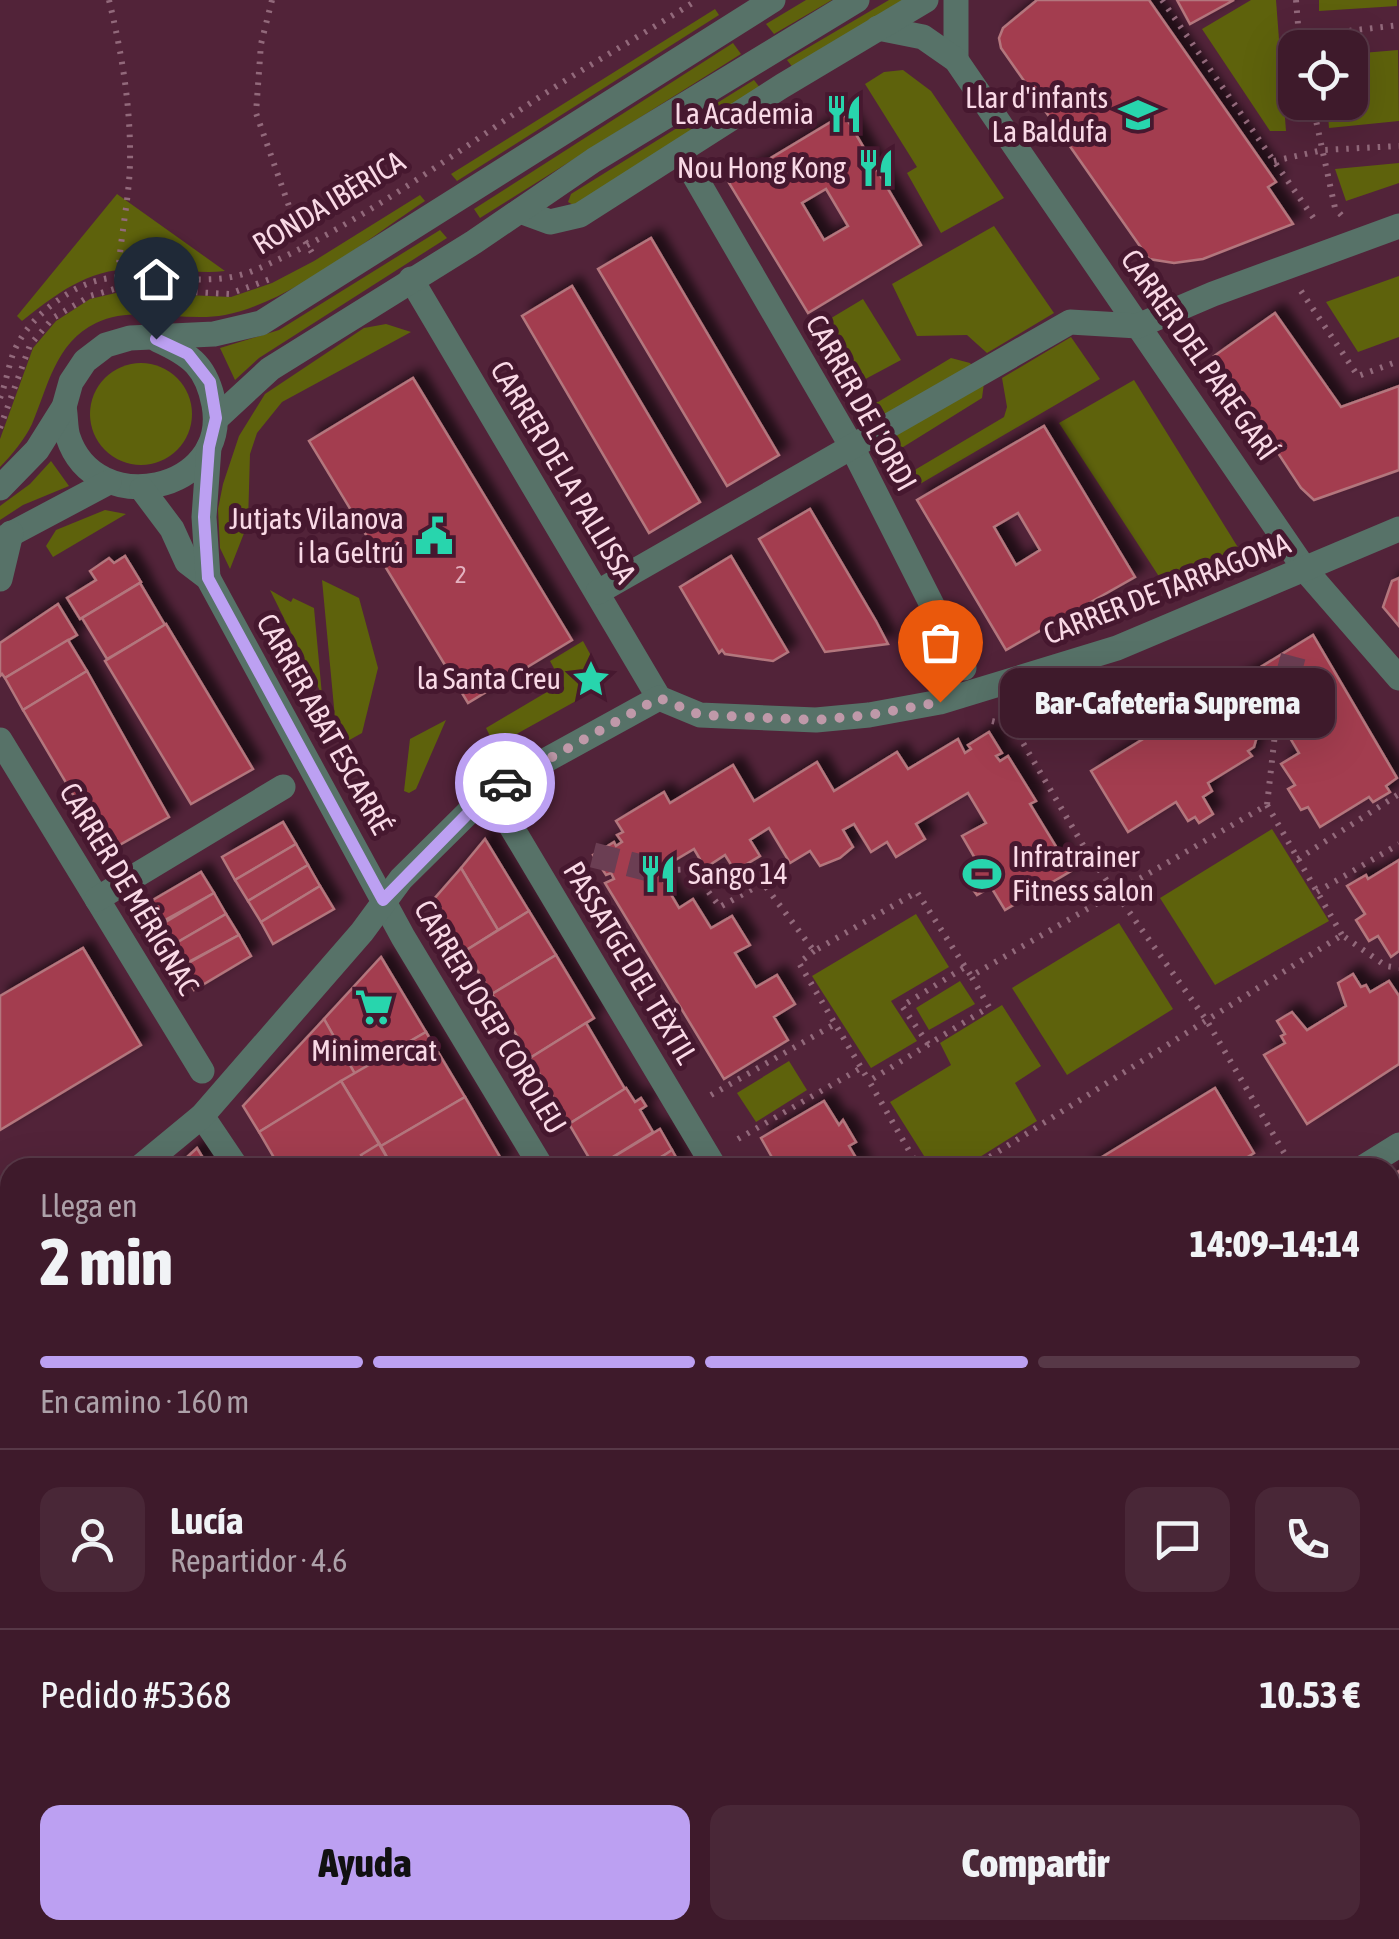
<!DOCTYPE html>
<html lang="es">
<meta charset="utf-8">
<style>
:root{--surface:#3e1a2b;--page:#492737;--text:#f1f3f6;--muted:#ada1a9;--line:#573847;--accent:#bca0f2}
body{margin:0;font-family:"Asap Condensed",sans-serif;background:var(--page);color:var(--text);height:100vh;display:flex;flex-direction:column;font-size:38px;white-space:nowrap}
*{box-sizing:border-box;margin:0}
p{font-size:32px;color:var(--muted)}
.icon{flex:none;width:55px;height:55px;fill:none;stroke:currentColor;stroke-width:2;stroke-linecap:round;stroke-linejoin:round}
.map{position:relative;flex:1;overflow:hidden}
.panel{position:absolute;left:0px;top:1158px;width:1400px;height:782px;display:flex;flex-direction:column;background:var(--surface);border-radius:30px 30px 0 0;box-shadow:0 10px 40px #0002,0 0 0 2px var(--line)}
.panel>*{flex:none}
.fabs{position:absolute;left:1278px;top:30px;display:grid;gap:20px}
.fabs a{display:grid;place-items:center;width:90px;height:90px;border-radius:20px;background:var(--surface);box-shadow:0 10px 40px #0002,0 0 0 2px var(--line);font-size:50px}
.pin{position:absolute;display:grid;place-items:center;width:85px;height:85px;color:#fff;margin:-102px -42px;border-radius:50% 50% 50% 0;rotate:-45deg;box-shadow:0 0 10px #0007}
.pin .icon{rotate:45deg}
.courier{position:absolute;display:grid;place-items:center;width:100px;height:100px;margin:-50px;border:8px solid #bca0f2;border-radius:50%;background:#fff;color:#222;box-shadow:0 2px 12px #0007}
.bubble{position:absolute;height:70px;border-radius:20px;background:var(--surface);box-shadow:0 10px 40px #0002,0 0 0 2px var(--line);font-size:32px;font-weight:800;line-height:70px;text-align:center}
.summary em{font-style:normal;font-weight:800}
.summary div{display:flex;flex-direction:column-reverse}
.summary{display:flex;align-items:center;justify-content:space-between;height:170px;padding:0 40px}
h1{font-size:65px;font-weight:800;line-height:75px}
.bar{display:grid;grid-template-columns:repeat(4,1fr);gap:15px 10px;align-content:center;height:120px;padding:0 40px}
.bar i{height:12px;border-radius:8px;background:var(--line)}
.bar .current{background:var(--accent)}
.bar p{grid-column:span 4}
.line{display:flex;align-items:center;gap:25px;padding:0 40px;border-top:2px solid var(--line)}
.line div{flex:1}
.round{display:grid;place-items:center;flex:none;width:105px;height:105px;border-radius:20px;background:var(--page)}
.cta{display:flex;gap:20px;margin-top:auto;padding:20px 40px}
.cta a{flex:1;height:115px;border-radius:20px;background:var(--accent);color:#111;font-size:40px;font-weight:800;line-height:115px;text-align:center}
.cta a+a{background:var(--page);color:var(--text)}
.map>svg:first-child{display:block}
</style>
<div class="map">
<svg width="1399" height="1939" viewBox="0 0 1399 1939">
<defs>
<filter id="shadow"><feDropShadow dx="9" dy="-9" stdDeviation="5" flood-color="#0009"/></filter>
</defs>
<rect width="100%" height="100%" fill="#522339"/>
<g fill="#5e620c">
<path d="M806 0H832L774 34 766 24Z"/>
<path d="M889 0H913L794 69 787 60Z"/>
<path d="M1251 0H1276L1286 131H1270L1202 29Z"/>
<path d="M1319 0H1397V6L1319 11Z"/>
<path d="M715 9 719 15 457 181 451 174Z"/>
<path d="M733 43 741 54 480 218 474 209Z"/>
<path d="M1398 50 1399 121 1329 128 1327 103 1350 102V54Z"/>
<path d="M903 70 931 91 1004 198 941 233 907 173 917 167 865 84 884 72Z"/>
<path d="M754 80 761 89 575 206 568 202 571 194Z"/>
<path d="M1399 163V183L1346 201 1335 169Z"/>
<path d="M117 194 225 271C204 274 185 270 163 269 98 264 71 282 22 321L17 316Z"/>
<path d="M420 195 425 201C369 238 289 303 225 315 184 323 134 304 96 323 55 343 48 387 32 424 25 439 11 456 0 467V439L33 348 56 321 90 299 120 292 231 297 272 283 314 261Z"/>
<path d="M994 226 1054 313 987 353 967 335 917 336 892 284Z"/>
<path d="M440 230 447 238 259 358 235 380 220 348 279 330Z"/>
<path d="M1399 276V337L1358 352 1326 302Z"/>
<path d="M863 299 901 360 858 383 823 323Z"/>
<path d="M386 324 411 332 282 402 257 433 250 454 248 523 230 569 220 548 218 509 223 484 239 436 265 394 364 328Z"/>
<path d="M1071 337 1100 379 920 484 913 471 1004 417 1007 407 1002 378Z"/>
<path d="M951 358 970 363 984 383 982 398 900 449 871 402H878Z"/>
<circle cx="141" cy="414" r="51"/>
<path d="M1134 380 1239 549 1160 578 1059 423Z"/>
<path d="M51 461 69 486 23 505 0 520V506L30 484Z"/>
<path d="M105 510 126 514 53 557 46 546 56 530Z"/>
<path d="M322 580 359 598 378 668 362 733 344 743 335 718Z"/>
<path d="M270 590 291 602 293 598 314 608 322 695Z"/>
<path d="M583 641 595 663 574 676 585 696 495 746 486 728 562 683 550 661Z"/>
<path d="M446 720 416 789 409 793 404 791 410 739Z"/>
<path d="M1272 829 1329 921 1215 985 1160 898Z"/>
<path d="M916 914 949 967 891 1001 917 1041 871 1068 812 976Z"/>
<path d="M1119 923 1173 1009 1067 1075 1012 988Z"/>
<path d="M960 981 975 1004 929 1030 916 1008Z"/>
<path d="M1002 1005 1041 1066 1015 1083 1037 1121 964 1167H931L890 1102 951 1065 940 1043Z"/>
<path d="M789 1061 807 1090 756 1122 737 1093Z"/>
</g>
<g fill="#a33e50" stroke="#b3767d" stroke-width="2.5" fill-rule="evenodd" filter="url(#shadow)">
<path d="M1037 0H1149L1276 182 1268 187 1293 224 1203 259 1174 263 1149 259 1001 48 999 38 1003 28Z"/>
<path d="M1177 0H1234L1190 24Z"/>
<path d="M844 114 921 245 808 313 729 183ZM826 189 848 226 824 240 802 203Z"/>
<path d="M651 238 779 455 727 486 598 269Z"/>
<path d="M572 286 700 502 649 533 522 316Z"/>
<path d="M1275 313 1341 407 1399 386V470L1314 500 1301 488 1214 356Z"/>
<path d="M413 378 572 640 468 703 309 441Z"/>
<path d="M1044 426 1135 577 1006 650 917 500ZM1018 513 1040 550 1016 565 994 527Z"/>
<path d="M810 509 876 621 888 644 825 652 759 539Z"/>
<path d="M125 556 141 582 80 619 67 598 96 580 90 571 109 558 114 563Z"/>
<path d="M731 556 788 652 773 661 725 654 722 650 719 653 680 587Z"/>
<path d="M1399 578V626L1383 607 1392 581Z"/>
<path d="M140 583 165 625 107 659 82 618Z"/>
<path d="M58 604 77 635 5 678 2 674 0 676V643Z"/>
<path d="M166 624 253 769 191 804 105 661Z"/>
<path d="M1313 635 1397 778 1386 786 1390 792 1373 802 1369 797 1320 827 1308 807 1301 810 1288 789 1295 785 1281 764 1299 753 1277 716 1260 726 1254 747 1248 751 1252 756 1208 783 1212 791 1203 797 1213 814 1199 823 1195 817 1188 821 1176 802 1128 832 1091 771Z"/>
<path d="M68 640 87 671 23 710 5 678Z"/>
<path d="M87 671 169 817 107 852 23 710Z"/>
<path d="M989 732 1002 753 996 756 1000 761 1008 756 1036 801 1030 804 1071 871 1005 910 991 887 977 895 962 875 974 869 970 863 976 860 962 836 986 823 968 793 916 824 925 839 896 857 887 842 871 852 854 824 843 830 853 847 840 858 820 866 810 851 790 863 769 828 750 840 760 856 735 871 725 855 705 868 694 849 657 871 679 908 693 899 711 928 732 916 750 945 735 953 756 987 777 975 795 1004 774 1017 788 1040 724 1079 605 883 614 879 611 873 606 875 593 855 614 842 616 846 622 842 617 835 623 832 616 821 664 792 670 803 733 765 754 801 817 762 834 791 897 752 908 769 958 739 965 753 971 749 968 745Z"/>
<path d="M283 822 296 844 235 880 222 857Z"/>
<path d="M485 839 529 911 498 930 461 868Z"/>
<path d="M296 844 308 865 248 901 235 880Z"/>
<path d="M1399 860V951L1391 957 1378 936 1369 941 1356 920 1365 914 1347 886 1366 875 1368 879Z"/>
<path d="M308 865 320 886 261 922 248 901Z"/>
<path d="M461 868 498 930 465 951 434 899Z"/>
<path d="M201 872 214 893 154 926 144 910 148 908 146 904Z"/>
<path d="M320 886 334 909 273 944 261 922Z"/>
<path d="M214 893 226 914 171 946 169 944 164 947 155 932 159 926Z"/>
<path d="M529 911 556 955 492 994 465 951Z"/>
<path d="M226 914 239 935 177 968 167 951 171 946Z"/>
<path d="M239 935 251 956 194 990 181 969 183 966Z"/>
<path d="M83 948 141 1045 0 1130V996Z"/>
<path d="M556 955 594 1018 530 1058 492 994Z"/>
<path d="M381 957 426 1032 355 1074 324 1019Z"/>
<path d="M1353 974 1361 987 1366 985 1370 992 1389 981 1399 996V1064L1307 1124 1264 1055 1285 1043 1281 1036 1285 1034 1277 1021 1285 1016 1292 1012 1307 1030 1346 1006 1338 983Z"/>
<path d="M324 1019 355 1074 259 1132 243 1106Z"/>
<path d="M586 1023 625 1089 569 1124 530 1058Z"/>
<path d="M426 1032 465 1097 381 1146 341 1081Z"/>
<path d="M341 1081 379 1144 345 1168H280L259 1132Z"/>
<path d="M626 1088 635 1102 641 1098 646 1106 640 1110 653 1132 595 1168 569 1124Z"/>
<path d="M1215 1088 1254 1153 1230 1168H1084Z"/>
<path d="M465 1097 503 1162 494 1168H393L381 1146Z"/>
<path d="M824 1101 839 1125 843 1120 856 1142 849 1146 862 1168H778L761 1138Z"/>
<path d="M660 1129 672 1150 666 1154 643 1168H595Z"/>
<path d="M379 1144 393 1168H345L362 1157 361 1155Z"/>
<path d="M197 1148 209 1168H175Z"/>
<path d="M672 1150 682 1168H643L666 1154Z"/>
<path d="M1399 1171V1255L1390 1260V1176Z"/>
<path d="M0 1324 10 1341V1429L0 1435Z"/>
<path d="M1399 1396V1445L1393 1448 1390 1399Z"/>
<path d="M10 1429V1488L0 1494V1435Z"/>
<path d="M10 1488V1532L0 1516V1494Z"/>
<path d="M0 1542 10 1559V1605L0 1612Z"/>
<path d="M1399 1602V1648L1390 1633V1605Z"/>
<path d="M10 1605V1726L8 1727 0 1714V1612Z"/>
<path d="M1390 1633 1399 1648V1699L1390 1683Z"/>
<path d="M1395 1744 1399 1751V1773L1390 1778V1747Z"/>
<path d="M1399 1797V1854L1390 1838V1802Z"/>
<path d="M1390 1838 1399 1854 1393 1860 1399 1870V1905L1390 1889Z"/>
<path d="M0 1861 10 1878V1930H20L4 1939H0Z"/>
<path d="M1390 1889 1399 1905V1915L1390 1919Z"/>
<path d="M20 1930H41L46 1939H4Z"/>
<path d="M127 1930H158L143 1939H132Z"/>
<path d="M158 1930H249L251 1933 241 1939H143Z"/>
<path d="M255 1930H368L373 1939H245Z"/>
<path d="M568 1930H648L634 1939H547Z"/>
<path d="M648 1930H658L663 1939H634Z"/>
<path d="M729 1930H752L741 1939H735Z"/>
<path d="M810 1930H866L867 1932 855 1939H795Z"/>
<path d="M952 1930H971L977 1939H946L954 1934Z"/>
<path d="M1037 1930H1081L1087 1939H1043Z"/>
<path d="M1169 1930H1261L1262 1933 1250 1939H1174Z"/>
<path d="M1299 1930H1327L1332 1939H1304Z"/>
<path d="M1327 1930H1371L1355 1939H1332Z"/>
</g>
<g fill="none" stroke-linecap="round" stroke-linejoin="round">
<g stroke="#6b3e53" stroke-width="25" stroke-dasharray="25 12" stroke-linecap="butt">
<path d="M1277 716 1296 646"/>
<path d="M593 855 657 871"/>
</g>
<g stroke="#92697b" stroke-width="6" stroke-dasharray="2.5 8" stroke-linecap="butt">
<path d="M109 0C122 54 131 107 130 163 129 205 118 245 118 288"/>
<path d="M272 0 261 44 256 113 296 226 314 256"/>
<path d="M1162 0 1317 223"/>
<path d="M1296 0 1300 48"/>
<path d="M1297 37 1399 25"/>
<path d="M1312 102 1335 208 1342 216"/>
<path d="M1274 161 1323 150 1399 146"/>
<path d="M1301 291 1358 376 1399 361"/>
<path d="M0 398C6 383 8 368 13 354 23 328 46 307 69 293 127 256 194 296 255 270 355 227 445 160 535 100 588 65 644 34 697 0"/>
<path d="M0 428 30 345 53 318 90 296 118 288 229 294 273 278"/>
<path d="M992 721 1013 726 1090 857 1207 1021 1293 1168"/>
<path d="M1267 805 1342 935"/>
<path d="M1298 859 1399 794"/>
<path d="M657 871 691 869 720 907 763 883 814 951 917 892 971 976 1267 805 1277 716"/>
<path d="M1317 892 1399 844"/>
<path d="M814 951 799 963 869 1081"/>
<path d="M928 1044 902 1006 965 967"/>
<path d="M711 1095 835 1024"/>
<path d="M738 1139 861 1068"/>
<path d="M919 1168 869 1081 989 1007 971 976"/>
<path d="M972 1168 1342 935 1386 966 1399 968"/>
<path d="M998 1930 1004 1939"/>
<path d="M920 1939 935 1930"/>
</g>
<g stroke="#577268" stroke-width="25">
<path d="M956 0V60"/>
<path d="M878 28 923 37 956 60 1306 571 1399 678"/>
<path d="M694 175 852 447 964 668"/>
<path d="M520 211 550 222 580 215 782 86 926 0"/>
<path d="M411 279 659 698"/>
<path d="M64 407C66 416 65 428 68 437 95 520 230 492 214 405 207 367 191 355 158 340"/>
<path d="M217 418 270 369 474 242 594 160 857 0"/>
<path d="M0 488 37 450 64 407 71 382 85 361 106 345 130 338 214 334 261 323 773 0"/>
<path d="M142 489 172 529 187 562 208 578 403 937 542 1168"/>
<path d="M0 540 109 482"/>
<path d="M208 578 204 517 209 447"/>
<path d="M0 579 11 533"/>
<path d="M598 592 1070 322 1138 326 1213 294 1399 226"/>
<path d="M659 698 700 715 816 720 869 715 940 702 1117 648 1399 529"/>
<path d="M0 740 202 1071"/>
<path d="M490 791 715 1168"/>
<path d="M97 899 283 787"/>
<path d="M202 1116 237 1168"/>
<path d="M139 1168 202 1116 362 932 401 879 490 791 659 698"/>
<path d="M1362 1168 1399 1145"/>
<path d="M1390 1282 1399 1276"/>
<path d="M5 1283 10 1299"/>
<path d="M1390 1482 1399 1505"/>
<path d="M1390 1578 1399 1574"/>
<path d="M0 1796 10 1814"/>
<path d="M77 1930 82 1939"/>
<path d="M395 1930 400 1939"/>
<path d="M692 1930 697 1939"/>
<path d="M1120 1930 1127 1939"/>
<path d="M486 1939 508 1930"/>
<path d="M1153 1939 1165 1930"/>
</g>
</g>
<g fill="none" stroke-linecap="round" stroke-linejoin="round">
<path stroke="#bf99a9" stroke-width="10" stroke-dasharray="0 18" d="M505 783 659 698 700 715 816 720 870 715 940 702"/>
<path stroke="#bca0f2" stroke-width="12" d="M156 339 188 354 210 382 216 418 209 447 204 517 208 578 383 900 490 791 505 783"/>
</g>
<defs>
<g id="restaurant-bare" transform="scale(3)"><path d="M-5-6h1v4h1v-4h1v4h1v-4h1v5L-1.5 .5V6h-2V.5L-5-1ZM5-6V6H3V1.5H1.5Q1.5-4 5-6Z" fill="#28d5ad" stroke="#46182f" stroke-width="2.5" paint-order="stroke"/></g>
<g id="school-bare" transform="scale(3)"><path d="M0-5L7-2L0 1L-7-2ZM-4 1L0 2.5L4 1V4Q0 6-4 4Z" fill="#28d5ad" stroke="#46182f" stroke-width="2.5" paint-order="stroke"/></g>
<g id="civic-bare" transform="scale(3)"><path d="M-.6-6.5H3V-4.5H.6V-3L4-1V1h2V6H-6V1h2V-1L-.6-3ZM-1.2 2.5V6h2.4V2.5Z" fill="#28d5ad" stroke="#46182f" stroke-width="2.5" paint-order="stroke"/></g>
<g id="sight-bare" transform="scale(3)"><path d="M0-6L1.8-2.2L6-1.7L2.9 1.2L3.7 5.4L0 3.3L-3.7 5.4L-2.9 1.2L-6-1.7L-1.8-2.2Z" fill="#28d5ad" stroke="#46182f" stroke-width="2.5" paint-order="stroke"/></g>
<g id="stadium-bare" transform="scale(3)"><path d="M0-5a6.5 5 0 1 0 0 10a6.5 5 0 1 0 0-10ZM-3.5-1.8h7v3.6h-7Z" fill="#28d5ad" stroke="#46182f" stroke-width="2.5" paint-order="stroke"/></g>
<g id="supermarket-bare" transform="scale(3)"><path d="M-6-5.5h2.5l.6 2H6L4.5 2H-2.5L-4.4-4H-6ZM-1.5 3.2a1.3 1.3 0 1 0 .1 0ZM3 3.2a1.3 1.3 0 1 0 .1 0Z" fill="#28d5ad" stroke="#46182f" stroke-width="2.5" paint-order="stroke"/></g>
</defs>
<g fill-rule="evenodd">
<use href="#restaurant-bare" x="844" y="114"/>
<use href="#school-bare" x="1138" y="115"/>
<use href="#restaurant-bare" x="876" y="168"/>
<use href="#civic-bare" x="434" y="536"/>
<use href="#sight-bare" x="591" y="679"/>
<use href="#restaurant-bare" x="658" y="874"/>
<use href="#stadium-bare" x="982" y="874"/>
<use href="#supermarket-bare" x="374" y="1007"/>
</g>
<g text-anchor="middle" stroke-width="10" stroke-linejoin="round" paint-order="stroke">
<g font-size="25" fill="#e4b2c0">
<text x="461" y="583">2</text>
</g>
<g font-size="30" fill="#f9d9e6" stroke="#46182f" text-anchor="end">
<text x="1108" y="108">Llar d'infants<tspan x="1108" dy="34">La Baldufa</tspan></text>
<text x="814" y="124">La Academia</text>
<text x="846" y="178">Nou Hong Kong</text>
<text x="404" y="529">Jutjats Vilanova<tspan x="404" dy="34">i la Geltrú</tspan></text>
<text x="561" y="689">la Santa Creu</text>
<text x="1012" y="867" text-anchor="start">Infratrainer<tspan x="1012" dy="34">Fitness salon</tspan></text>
<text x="688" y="884" text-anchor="start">Sango 14</text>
<text x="374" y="1061" text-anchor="middle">Minimercat</text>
</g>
<g font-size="30" fill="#f9d9e6" stroke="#46182f">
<text transform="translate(329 203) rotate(-31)" y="10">RONDA IBÈRICA</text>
<text transform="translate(1199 355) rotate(55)" y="10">CARRER DEL PARE GARÍ</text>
<text transform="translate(861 403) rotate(61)" y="10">CARRER DE L'ORDI</text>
<text transform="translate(563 472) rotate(59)" y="10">CARRER DE LA PALLISSA</text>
<text transform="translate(1167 589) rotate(-21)" y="10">CARRER DE TARRAGONA</text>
<text transform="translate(324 724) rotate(61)" y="10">CARRER ABAT ESCARRÉ</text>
<text transform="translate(129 889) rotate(59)" y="10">CARRER DE MÉRIGNAC</text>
<text transform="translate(630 963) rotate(59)" y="10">PASSATGE DEL TÈXTIL</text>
<text transform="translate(490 1017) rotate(59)" y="10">CARRER JOSEP COROLEU</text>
</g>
</g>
</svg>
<div class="fabs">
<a><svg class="icon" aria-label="locate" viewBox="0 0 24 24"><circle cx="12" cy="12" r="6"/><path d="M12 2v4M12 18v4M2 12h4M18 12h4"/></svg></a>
</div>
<div class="pin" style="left:940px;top:702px;background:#ea580c"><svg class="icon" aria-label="bag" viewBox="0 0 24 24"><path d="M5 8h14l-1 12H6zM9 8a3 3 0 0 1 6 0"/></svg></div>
<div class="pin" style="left:156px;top:339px;background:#1f2937"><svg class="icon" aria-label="home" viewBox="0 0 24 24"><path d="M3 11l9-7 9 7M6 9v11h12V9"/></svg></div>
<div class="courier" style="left:505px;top:783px"><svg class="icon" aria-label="car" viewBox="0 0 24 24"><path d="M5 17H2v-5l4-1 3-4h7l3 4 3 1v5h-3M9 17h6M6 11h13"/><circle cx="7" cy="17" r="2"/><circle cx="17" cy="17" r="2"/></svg></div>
<div class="bubble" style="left:1000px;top:668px;width:335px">Bar-Cafeteria Suprema</div>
<section class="panel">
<div class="summary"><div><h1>2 min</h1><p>Llega en</p></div><em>14:09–14:14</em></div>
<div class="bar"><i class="current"></i><i class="current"></i><i class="current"></i><i></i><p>En camino · 160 m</p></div>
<div class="line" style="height:180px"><a class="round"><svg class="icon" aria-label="person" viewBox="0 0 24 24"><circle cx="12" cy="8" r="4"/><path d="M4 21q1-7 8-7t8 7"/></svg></a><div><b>Lucía</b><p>Repartidor · 4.6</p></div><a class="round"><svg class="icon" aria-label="chat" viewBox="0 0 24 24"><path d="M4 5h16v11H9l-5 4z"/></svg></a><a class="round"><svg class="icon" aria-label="phone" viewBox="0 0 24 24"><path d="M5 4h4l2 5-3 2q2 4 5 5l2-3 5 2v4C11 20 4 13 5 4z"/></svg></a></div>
<div class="line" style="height:130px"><div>Pedido #5368</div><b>10.53 €</b></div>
<div class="cta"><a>Ayuda</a><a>Compartir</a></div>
</section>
</div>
